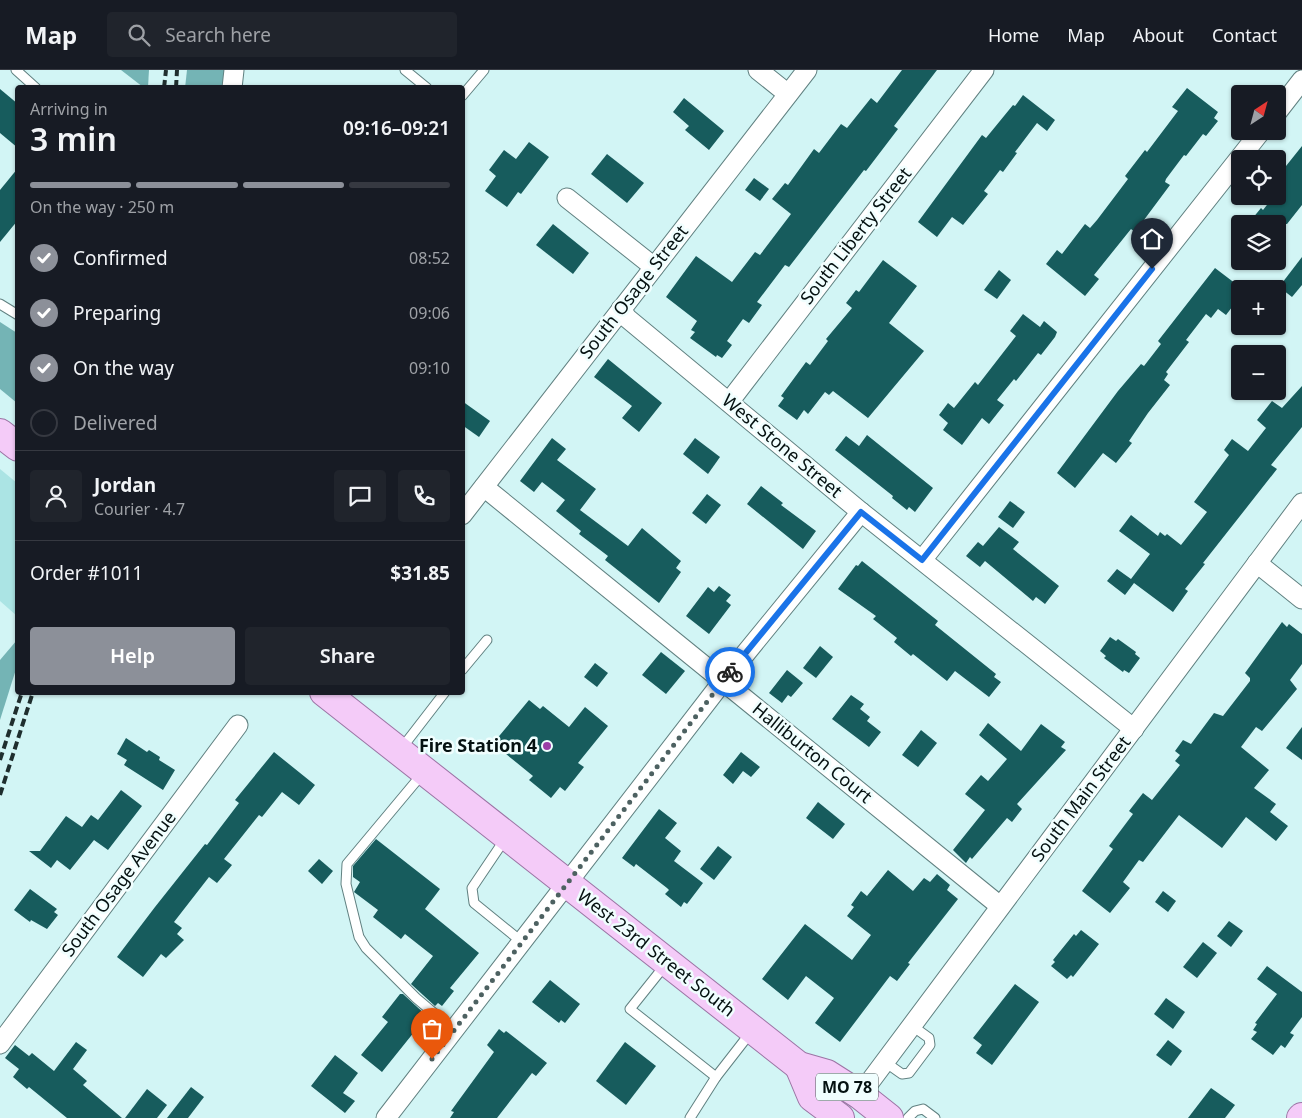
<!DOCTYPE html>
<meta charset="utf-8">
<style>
:root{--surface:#171b24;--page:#20242c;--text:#f1f3f6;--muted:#9ea1a6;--line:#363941;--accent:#8c9099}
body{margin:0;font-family:"Noto Sans",sans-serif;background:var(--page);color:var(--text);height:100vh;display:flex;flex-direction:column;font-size:19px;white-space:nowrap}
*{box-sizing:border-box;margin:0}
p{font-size:16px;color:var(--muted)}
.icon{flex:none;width:28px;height:28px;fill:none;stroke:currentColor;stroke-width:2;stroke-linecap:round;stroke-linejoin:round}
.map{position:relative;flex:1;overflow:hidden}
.side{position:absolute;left:15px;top:15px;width:450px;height:610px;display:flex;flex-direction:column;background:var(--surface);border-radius:5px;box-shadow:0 1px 4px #0004}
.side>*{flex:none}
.needle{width:32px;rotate:36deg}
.buttons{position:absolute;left:1231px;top:15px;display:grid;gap:10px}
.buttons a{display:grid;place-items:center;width:55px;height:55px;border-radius:5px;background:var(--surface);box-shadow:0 1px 4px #0004;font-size:25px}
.pin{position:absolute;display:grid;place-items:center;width:42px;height:42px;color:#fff;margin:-51px -21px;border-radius:50% 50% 50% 0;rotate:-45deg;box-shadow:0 0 5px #0007}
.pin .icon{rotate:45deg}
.courier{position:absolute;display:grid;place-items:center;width:50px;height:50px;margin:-25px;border:4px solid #1a73e8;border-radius:50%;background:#fff;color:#222;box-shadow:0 1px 6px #0007}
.summary em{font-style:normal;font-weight:600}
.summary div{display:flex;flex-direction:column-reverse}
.summary{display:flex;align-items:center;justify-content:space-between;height:85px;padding:0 15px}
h1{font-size:32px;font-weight:600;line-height:38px}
.bar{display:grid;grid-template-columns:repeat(4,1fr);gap:8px 5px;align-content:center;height:60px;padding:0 15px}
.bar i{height:6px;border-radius:4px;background:var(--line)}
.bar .on{background:var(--accent)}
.bar p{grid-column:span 4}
.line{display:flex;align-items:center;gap:12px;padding:0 15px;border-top:1px solid var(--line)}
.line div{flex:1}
.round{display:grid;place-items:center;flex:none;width:52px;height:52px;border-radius:5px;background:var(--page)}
ol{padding:0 15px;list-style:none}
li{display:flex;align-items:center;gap:15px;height:55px}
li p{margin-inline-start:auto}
li .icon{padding:5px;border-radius:50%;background:var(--accent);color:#fff;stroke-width:4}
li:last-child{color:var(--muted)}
li i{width:28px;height:28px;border:2px solid var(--line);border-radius:50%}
.cta{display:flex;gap:10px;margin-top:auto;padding:10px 15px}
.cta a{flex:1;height:58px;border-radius:5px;background:var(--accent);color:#fff;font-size:20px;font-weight:600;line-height:58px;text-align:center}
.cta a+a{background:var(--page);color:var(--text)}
header{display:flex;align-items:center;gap:30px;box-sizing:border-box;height:70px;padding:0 25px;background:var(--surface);border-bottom:1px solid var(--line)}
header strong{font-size:24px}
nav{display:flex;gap:28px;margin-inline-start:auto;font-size:18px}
.search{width:350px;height:45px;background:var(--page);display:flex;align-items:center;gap:12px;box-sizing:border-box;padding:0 18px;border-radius:5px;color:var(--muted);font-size:19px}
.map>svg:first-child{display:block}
</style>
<header>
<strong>Map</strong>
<div class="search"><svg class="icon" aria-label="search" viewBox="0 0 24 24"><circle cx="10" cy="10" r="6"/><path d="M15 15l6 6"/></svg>Search here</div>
<nav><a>Home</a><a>Map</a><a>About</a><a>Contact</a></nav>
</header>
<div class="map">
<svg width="1302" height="1048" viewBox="0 0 1302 1048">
<rect width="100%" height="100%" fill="#d2f5f5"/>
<path fill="#abe4e4" d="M0 399 17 413V546L0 531Z"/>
<g fill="#74b4b5">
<path d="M121 0H149L148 17H143Z"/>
<path d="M187 0H225L223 17 185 18Z"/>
<path d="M0 252 17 263V333L0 319Z"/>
<path d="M17 570V596L0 650V590Z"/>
</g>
<g fill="#175c5d">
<path d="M902 0H937L894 56 898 59 866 101 864 100 789 197 785 195 757 232 762 235 749 253 743 249 727 271 732 275 722 288 717 285 716 287 690 268 695 262 691 260 697 251 666 227 696 186 732 212 755 182 760 185 791 144 772 129 785 113 788 115 814 79 819 83 841 54 847 58 871 28 877 33Z"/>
<path d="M1187 18 1218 42 1214 48 1218 51 1206 66 1203 64 1186 86 1184 85 1166 109 1165 112 1170 115 1135 162 1131 159 1094 205 1099 209 1085 226 1046 194 1057 180 1062 184 1085 154 1090 158 1097 150 1128 109 1125 106 1145 80 1147 82 1178 41 1172 37Z"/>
<path d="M0 19 18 34V78L0 63Z"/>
<path d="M1023 25 1055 50 1047 61 1037 53 1015 82 1017 83 1003 102 1000 100 984 121 988 124 963 155 952 147 937 167 918 152 982 65 986 68 1013 35 1015 36Z"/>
<path d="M684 28 724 61 709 80 685 60 689 56 673 42Z"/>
<path d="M529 72 549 87 521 124 518 122 507 137 485 121 496 106 489 100 504 80 516 89Z"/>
<path d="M1302 76V135L1287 154H1248L1261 138 1263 140 1274 126H1278V106Z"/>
<path d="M607 84 644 113 627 133 591 104Z"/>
<path d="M18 98V150L0 172V120Z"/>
<path d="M754 108 769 119 760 131 745 120Z"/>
<path d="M553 154 589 183 573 204 536 175Z"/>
<path d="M1302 187V215L1292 227 1279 217Z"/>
<path d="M883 190 917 216 889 253 924 281 868 348 833 321 829 325 825 322 808 344 804 340 797 350 778 336 784 328 781 326 806 292 810 295 828 271 826 269 852 238 846 233 856 220 859 222Z"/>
<path d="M1215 198 1236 214 1231 221 1239 228 1226 245 1218 239 1211 248 1206 244 1186 270 1189 272 1166 302 1168 304 1164 310 1170 315 1148 343 1129 371 1132 373 1116 393 1103 383 1075 418 1057 403 1118 321 1141 294 1144 296 1161 274 1158 271Z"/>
<path d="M999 200 1011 210 997 229 984 220Z"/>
<path d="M1023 244 1040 257 1044 251 1057 262 1055 267 1041 285 1038 283 1016 311 1014 309 997 330 1004 335 989 354 982 348 962 375 943 360 948 353 939 345 948 333 954 338 975 312 978 315 1016 266 1010 261Z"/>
<path d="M608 289 662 333 639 362 622 348 632 336 594 307Z"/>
<path d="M1302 316V357L1271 395 1277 399 1203 493 1205 494 1185 519 1188 521 1173 542 1134 513 1125 525 1107 511 1117 499 1131 509 1150 484 1119 461 1131 445 1158 466 1160 462 1165 466 1167 464 1181 475 1207 442 1194 432 1229 385 1224 380 1232 369 1248 381 1266 358 1257 350 1272 331 1282 338Z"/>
<path d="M462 331 490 351 479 367 462 355Z"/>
<path d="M867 365 933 418 915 442 909 437 907 440 892 428 893 426 835 380 846 366 859 376Z"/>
<path d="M552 368 566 379 557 390 596 419 580 440 628 476 642 458 681 491 676 498 681 502 659 533 605 490 608 486 579 464 581 461 556 441 565 430 542 412 534 422 520 411Z"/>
<path d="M695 368 720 387 708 404 683 384Z"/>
<path d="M761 416 783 433 781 435 816 461 803 479 747 434Z"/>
<path d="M707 424 721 435 706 454 692 443Z"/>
<path d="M1010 431 1025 442 1013 458 998 447Z"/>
<path d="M999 457 1019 472 1013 479 1059 516 1045 534 1036 527 1033 531 985 491 980 497 966 486 978 472 983 476Z"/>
<path d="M862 491 938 551 935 555 996 604 994 607 1001 612 989 627 955 601 947 611 913 584 911 586 894 572 897 568 873 549 876 546 838 519 856 495 858 496Z"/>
<path d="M719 516 731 525 726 531 731 535 709 564 686 546 708 517 714 522Z"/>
<path d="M1282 552 1287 557 1289 554 1302 564V594L1290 610 1297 619 1262 661 1256 657 1241 677 1269 700 1254 718 1276 734 1270 742 1288 756 1276 771 1246 747 1222 778 1179 745 1143 792 1139 790 1123 812 1130 818 1110 843 1082 821 1113 779 1109 776 1133 744 1129 741 1143 723 1152 730 1180 695 1175 691 1180 685 1175 681 1183 670 1191 674 1214 643 1223 646 1250 611V608L1245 603Z"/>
<path d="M1110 567 1116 571 1118 569 1136 582 1135 584 1140 588 1129 603 1124 600 1123 602 1104 588 1106 586 1100 581Z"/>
<path d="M820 576 833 587 816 608 803 598Z"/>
<path d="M661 582 685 601 666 624 642 605Z"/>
<path d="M595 593 608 603 597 617 584 607Z"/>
<path d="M787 600 803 613 791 627 788 625 782 633 769 623Z"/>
<path d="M851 625 864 634 860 639 870 647 867 651 881 662 869 677 832 649Z"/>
<path d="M529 630 540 639 543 636 569 657 585 637 608 656 578 693 584 697 565 721 560 717 551 728 529 710 533 706 506 684 508 682 495 671Z"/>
<path d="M988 653 1021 681 1041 654 1065 672 1061 677 1066 680 1017 734 1022 739 1012 752 1007 748 972 789 970 787 966 793 953 780 985 740 965 724 981 705 988 711 1007 689 979 665Z"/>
<path d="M1302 657V690L1286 678Z"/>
<path d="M921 660 937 673 918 697 902 685Z"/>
<path d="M126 668 147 682 149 680 160 687 159 690 175 700 163 720 124 695 127 690 117 684Z"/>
<path d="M274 682 315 715 299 735 282 722 262 747 259 745 224 789 232 795 217 813 209 807 174 852 182 858 177 864 184 870 166 888 161 884 143 907 117 887 155 837 205 774 207 775 239 733 235 730Z"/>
<path d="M741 682 760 697 751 707 743 701 733 714 723 705Z"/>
<path d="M121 720 142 736 108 780 94 770 70 800 57 790 51 798 29 781H40L66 746 82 757 91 745 98 750Z"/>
<path d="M818 732 845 754 833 769 806 748Z"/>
<path d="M659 739 677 753 665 768 681 781 674 791 703 813 687 834 684 832 681 837 665 824 669 820 667 818 636 794 634 797 622 788Z"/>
<path d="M376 769 440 819 425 839 479 883 450 918 454 921 442 936 438 933 435 936 411 914 433 886 405 864 401 869 373 847 378 840 354 822 360 812 353 807V796Z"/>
<path d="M718 776 732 787 714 810 700 799Z"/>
<path d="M319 789 333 801 322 814 308 801Z"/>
<path d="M888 800 913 821 924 808 930 812 937 804 950 815 947 820 958 829 908 893 910 894 897 911 890 906 840 972 815 953 834 928 806 906 788 930 762 909 805 854 852 890 871 865 847 846 854 837 851 835 861 821 867 826Z"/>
<path d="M30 819 57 839 54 842 58 845 47 859 31 850 30 852 14 840Z"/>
<path d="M1163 821 1176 831 1168 842 1155 832Z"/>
<path d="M1229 851 1243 861 1231 877 1217 866Z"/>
<path d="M1081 860 1099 874 1073 907 1071 905 1067 909 1051 896 1055 892 1053 890 1074 864 1076 866Z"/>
<path d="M1203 872 1217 883 1197 908 1183 897Z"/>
<path d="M1267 896 1302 922V947L1290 963 1294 965 1285 978 1281 975 1273 985 1251 969 1257 962 1253 960 1257 954 1255 953 1277 924 1257 909Z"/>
<path d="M550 910 580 934 565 953 561 950 559 953 532 932Z"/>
<path d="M1015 914 1039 932 992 995 976 983 982 975 973 968Z"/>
<path d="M400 924H403L427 946 382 1002 361 985 388 952 382 947Z"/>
<path d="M1166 928 1185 942 1173 959 1154 944Z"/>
<path d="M499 959 504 963 506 961 547 993 536 1006 532 1003 497 1048H450L454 1042 451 1041 494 982 487 975Z"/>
<path d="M1168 970 1182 981 1171 996 1156 985Z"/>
<path d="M76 972 87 980 73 999 87 1011 83 1015 122 1048H67L29 1017 27 1019 13 1007 19 999 5 988 15 975 29 986 32 983 54 1001Z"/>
<path d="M625 972 656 996 626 1035 596 1011Z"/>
<path d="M335 985 358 1003 343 1023 355 1031 345 1043 311 1016Z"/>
<path d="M191 1017 204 1027 188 1048H167Z"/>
<path d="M1211 1018 1235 1035 1225 1048H1188Z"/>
<path d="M147 1019 167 1035 157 1048H125Z"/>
</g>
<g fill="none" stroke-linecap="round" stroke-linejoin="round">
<g stroke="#618181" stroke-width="11">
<g id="lane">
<path d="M16 0 36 18"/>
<path d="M405 0 427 18"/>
<path d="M462 26 484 0"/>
<path d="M0 234 18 245"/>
<path d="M462 600 487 570"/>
<path d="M401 679 445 622"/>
<path d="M423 703 347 794 346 814 359 867 366 878 416 928 454 960"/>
<path d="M505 769 472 818 474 833 522 872"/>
<path d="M666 894 630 939 716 1007 751 962"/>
<path d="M885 992 902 1004 909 1003 930 975 929 968 911 955"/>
<path d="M690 1048 716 1007"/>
<path d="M908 1048 915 1041 923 1039 935 1048"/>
</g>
</g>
<g stroke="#618181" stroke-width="21">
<g id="street">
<path d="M758 0 788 24"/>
<path d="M232 18 234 0"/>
<path d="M1278 41 1302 10"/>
<path d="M567 128 654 197"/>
<path d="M621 239 627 248 861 442 1134 659"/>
<path d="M729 332 984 0"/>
<path d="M484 417 1000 836"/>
<path d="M462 445 807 0"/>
<path d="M922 490 1261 61"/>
<path d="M1257 493 1302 529"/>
<path d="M0 974 238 655"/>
<path d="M860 1025 1302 433"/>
<path d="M386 1048 723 611 861 442"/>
</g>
</g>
<g stroke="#9b74a4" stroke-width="30">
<g id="primary">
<path d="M0 363 18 377"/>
<path d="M324 622 799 996 827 1004 860 1025 889 1048"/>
<path d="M799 996 812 1027 840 1048"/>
<path d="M1301 1048 1302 1047"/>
</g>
</g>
<use href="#lane" stroke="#fff" stroke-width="9"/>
<use href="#street" stroke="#fff" stroke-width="19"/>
<use href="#primary" stroke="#f4cbf8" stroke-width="28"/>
<g stroke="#1f2e2e" stroke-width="4" stroke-dasharray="8 4" stroke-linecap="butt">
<path d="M164 18 166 0"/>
<path d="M176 18 177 0"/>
<path d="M0 690 22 622"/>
<path d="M0 725 33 622"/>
</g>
</g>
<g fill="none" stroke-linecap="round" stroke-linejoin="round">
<path stroke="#4d6161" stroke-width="5" stroke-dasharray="0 9" d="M432 989 730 602"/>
<path stroke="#1a73e8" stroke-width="6" d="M730 602 861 442 922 490 1152 199"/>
</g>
<circle fill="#9b3da6" stroke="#f0fefe" stroke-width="2" cx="547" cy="676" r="5"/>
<g text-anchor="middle" stroke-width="5" stroke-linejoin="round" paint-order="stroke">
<rect fill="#f0fefe" stroke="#4c5858" stroke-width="1" x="816" y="1003.5" width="62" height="27" rx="4"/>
<g font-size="16" font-weight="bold" fill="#051111">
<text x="847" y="1023">MO 78</text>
</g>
<g font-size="18" fill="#051111" stroke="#f0fefe">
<text transform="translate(856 166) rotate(-52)" y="6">South Liberty Street</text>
<text transform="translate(634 222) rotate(-52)" y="6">South Osage Street</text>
<text transform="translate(782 376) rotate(40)" y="6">West Stone Street</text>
<text transform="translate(812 683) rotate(39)" y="6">Halliburton Court</text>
<text transform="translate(1081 729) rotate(-53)" y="6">South Main Street</text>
<text transform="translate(119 814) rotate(-53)" y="6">South Osage Avenue</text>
<text transform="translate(656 883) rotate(38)" y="6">West 23rd Street South</text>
</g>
<g font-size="18" font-weight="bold" fill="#051111" stroke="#f0fefe" text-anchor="end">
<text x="537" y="682">Fire Station 4</text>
</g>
</g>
</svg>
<div class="buttons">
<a><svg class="needle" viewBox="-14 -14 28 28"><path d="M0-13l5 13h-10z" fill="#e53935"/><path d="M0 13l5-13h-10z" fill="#9ea1a6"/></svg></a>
<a><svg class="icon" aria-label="locate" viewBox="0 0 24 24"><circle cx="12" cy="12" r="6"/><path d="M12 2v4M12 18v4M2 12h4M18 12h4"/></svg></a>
<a><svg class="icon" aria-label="layers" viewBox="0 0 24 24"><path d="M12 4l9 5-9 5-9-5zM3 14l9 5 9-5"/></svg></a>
<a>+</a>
<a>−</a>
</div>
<div class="pin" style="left:432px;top:989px;background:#ea580c"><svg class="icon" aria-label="bag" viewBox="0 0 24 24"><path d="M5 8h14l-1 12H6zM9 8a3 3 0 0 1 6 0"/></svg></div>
<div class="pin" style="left:1152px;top:199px;background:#1f2937"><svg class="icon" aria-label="home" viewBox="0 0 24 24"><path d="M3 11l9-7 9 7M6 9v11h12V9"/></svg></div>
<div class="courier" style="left:730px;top:602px"><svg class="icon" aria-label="bike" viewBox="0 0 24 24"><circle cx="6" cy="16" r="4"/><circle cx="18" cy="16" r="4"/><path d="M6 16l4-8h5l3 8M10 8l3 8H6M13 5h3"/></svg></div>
<section class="side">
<div class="summary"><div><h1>3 min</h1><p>Arriving in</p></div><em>09:16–09:21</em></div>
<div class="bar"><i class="on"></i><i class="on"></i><i class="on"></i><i></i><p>On the way · 250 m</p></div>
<ol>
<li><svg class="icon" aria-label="check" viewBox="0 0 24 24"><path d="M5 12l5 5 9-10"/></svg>Confirmed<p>08:52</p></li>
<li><svg class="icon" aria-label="check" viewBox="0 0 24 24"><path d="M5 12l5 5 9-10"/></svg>Preparing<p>09:06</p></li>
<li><svg class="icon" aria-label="check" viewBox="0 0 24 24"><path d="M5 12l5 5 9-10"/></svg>On the way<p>09:10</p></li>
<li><i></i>Delivered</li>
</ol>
<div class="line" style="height:90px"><a class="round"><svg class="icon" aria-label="person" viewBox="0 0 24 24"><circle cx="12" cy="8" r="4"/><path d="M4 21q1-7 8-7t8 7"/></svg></a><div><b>Jordan</b><p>Courier · 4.7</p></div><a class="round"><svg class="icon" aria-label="chat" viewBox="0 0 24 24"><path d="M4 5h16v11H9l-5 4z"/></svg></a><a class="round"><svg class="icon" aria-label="phone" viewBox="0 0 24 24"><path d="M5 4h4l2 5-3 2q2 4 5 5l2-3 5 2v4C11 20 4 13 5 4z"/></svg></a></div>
<div class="line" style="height:65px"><div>Order #1011</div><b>$31.85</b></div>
<div class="cta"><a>Help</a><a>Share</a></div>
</section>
</div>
